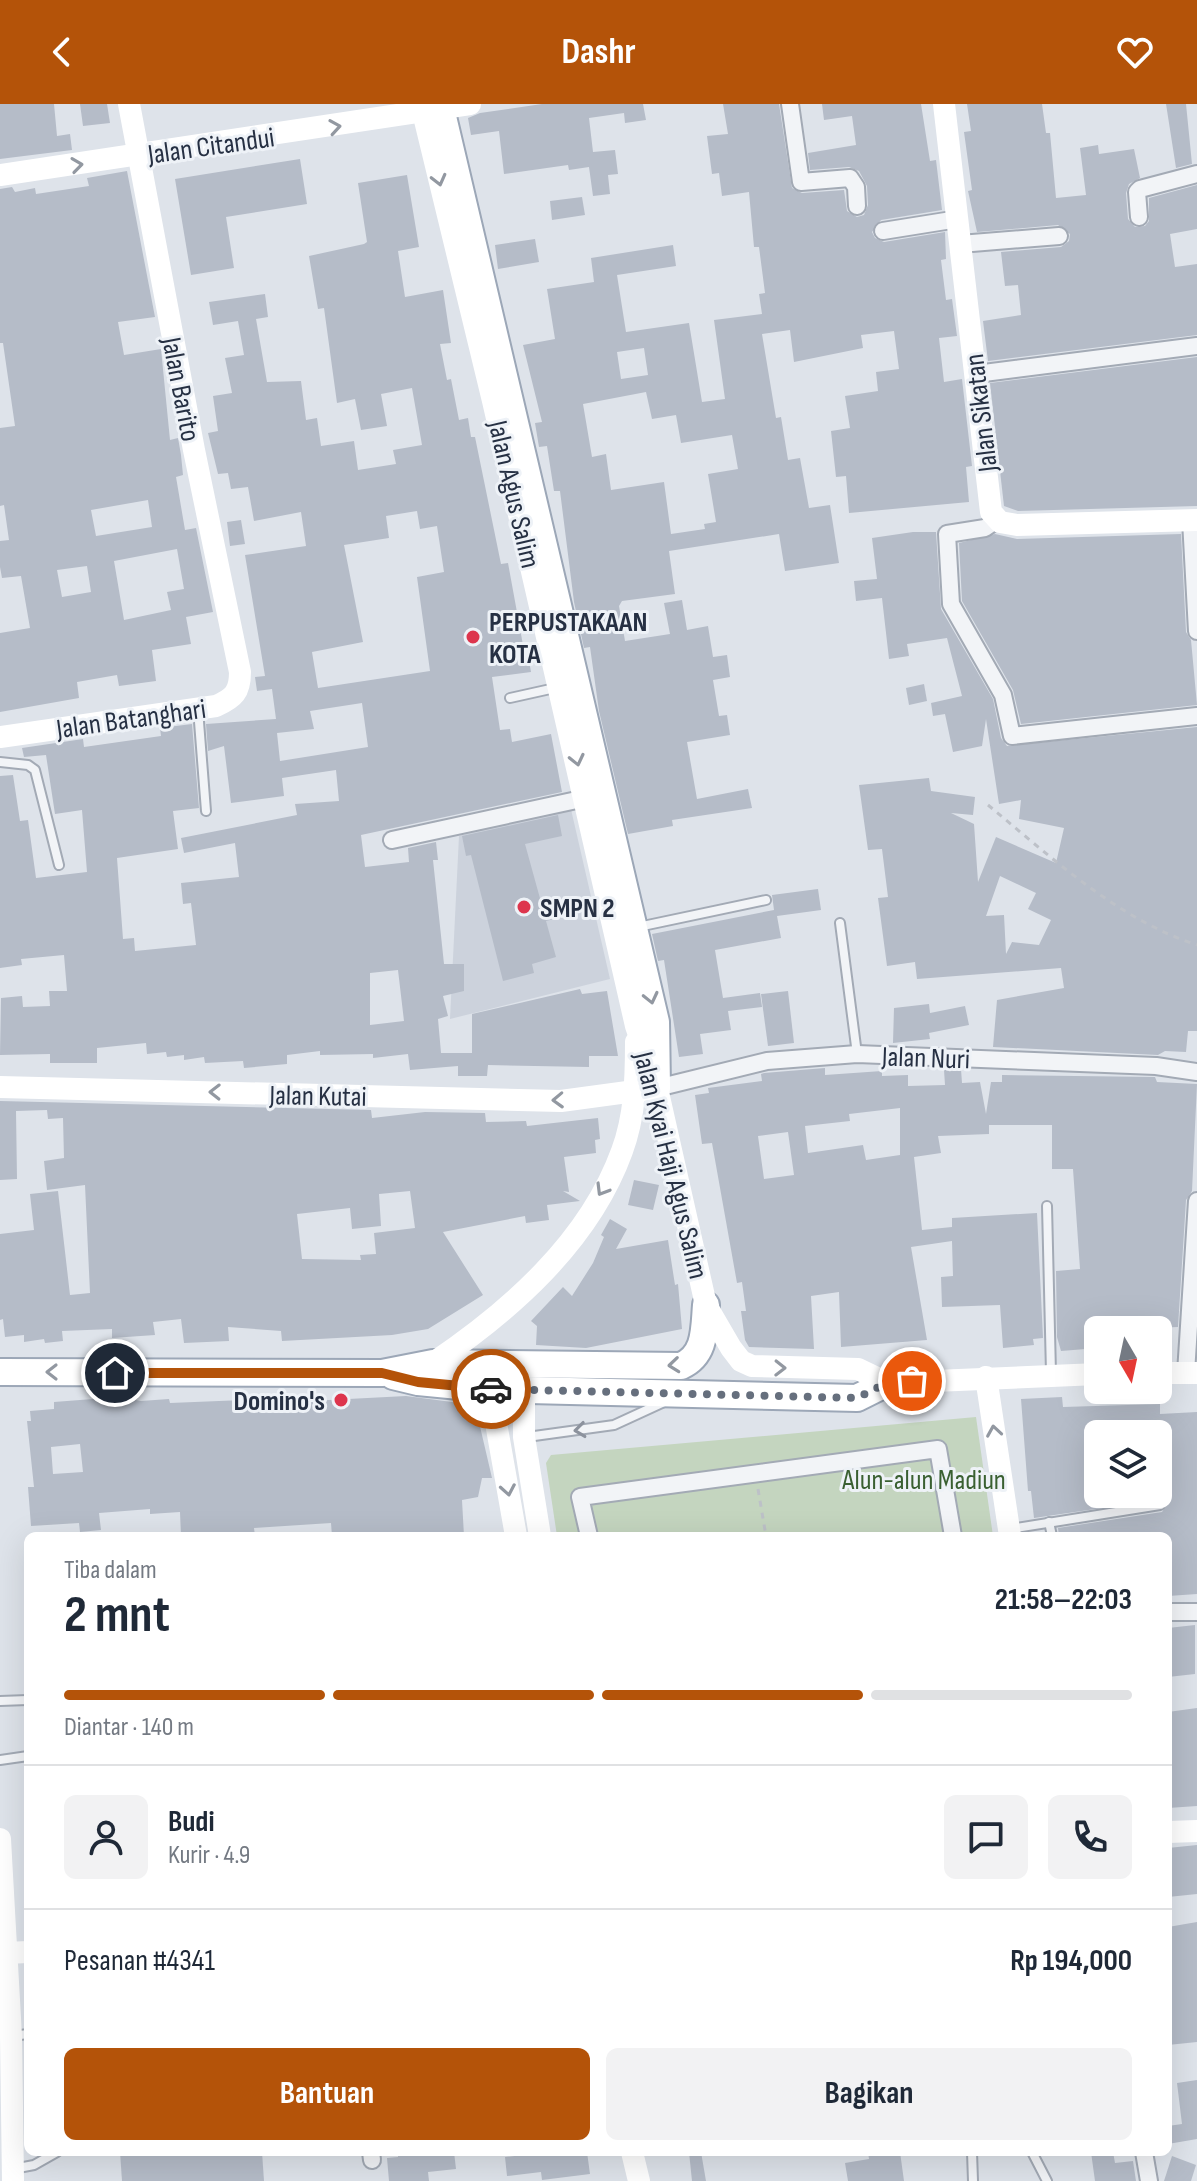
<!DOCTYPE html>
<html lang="id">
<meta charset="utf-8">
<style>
:root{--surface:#fff;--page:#f2f2f3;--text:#1f2937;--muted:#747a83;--line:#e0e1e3;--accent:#b45309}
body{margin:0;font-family:"Sofia Sans Condensed",sans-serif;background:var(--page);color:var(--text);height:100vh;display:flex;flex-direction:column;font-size:30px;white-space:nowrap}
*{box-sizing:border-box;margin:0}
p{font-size:26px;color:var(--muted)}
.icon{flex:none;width:44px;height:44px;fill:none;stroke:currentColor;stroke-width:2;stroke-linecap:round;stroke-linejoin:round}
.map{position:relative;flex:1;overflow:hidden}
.side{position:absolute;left:24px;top:1428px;width:1148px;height:624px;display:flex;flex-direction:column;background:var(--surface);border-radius:12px;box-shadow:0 8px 32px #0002}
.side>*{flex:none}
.needle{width:52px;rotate:171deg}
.tools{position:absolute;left:1084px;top:1212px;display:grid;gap:16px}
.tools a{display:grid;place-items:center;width:88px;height:88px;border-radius:12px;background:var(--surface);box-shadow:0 8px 32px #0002;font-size:40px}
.pin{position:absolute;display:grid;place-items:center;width:68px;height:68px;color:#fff;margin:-34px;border:4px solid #fff;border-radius:50%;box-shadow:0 2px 8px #0007}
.courier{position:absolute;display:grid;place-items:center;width:80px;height:80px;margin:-40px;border:6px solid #b45309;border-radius:50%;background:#fff;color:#222;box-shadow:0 2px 10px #0007}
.overview em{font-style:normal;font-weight:700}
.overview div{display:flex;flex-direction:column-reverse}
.overview{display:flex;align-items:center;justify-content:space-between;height:136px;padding:0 40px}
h1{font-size:52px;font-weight:700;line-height:60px}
.bar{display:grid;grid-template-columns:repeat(4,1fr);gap:12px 8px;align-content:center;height:96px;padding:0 40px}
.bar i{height:10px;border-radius:6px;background:var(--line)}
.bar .current{background:var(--accent)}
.bar p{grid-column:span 4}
.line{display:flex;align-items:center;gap:20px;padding:0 40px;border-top:2px solid var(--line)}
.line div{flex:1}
.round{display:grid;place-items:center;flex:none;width:84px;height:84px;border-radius:12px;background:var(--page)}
.cta{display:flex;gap:16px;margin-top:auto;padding:16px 40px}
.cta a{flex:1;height:92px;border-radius:12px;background:var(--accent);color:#fff;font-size:32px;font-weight:700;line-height:92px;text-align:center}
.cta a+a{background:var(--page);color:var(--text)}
header{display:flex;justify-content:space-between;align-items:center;height:104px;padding:0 40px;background:var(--accent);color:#fff;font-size:36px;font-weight:700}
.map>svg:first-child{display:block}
</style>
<header><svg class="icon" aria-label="back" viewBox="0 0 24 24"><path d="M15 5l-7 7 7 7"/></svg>Dashr<svg class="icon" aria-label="heart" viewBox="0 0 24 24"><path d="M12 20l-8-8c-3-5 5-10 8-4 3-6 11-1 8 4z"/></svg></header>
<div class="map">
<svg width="1197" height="2077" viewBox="0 0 1197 2077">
<rect width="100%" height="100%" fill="#dee3ea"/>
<path fill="#ccd2dc" d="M570 701 610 875 450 915 459 732Z"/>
<path fill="#c4d5bf" d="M976 1313 993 1432H557L546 1359 551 1351Z"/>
<g fill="#b5bcc8" fill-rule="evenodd">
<path d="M0 0H54L57 32 70 30 72 46 0 55Z"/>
<path d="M80 0H107L110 19 83 22Z"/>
<path d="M542 0H643L646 16 625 19 624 9 589 14 593 48 615 46 618 70 608 71 610 90 593 92 589 63 569 66 568 61 504 70 499 27 471 31 468 14 480 9Z"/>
<path d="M723 0H779L792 84 802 89 844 86 847 107 857 113 864 111 868 101 867 82 859 67 849 63 810 66 808 49 856 41 852 12 824 16 822 0H921L930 57 936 56 942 106 881 116 872 128 875 134 884 138 945 128 946 155 941 156 946 196 952 195 957 232 939 234 944 278 962 275 972 362 966 363 969 398 849 409 846 372 836 373 831 327 850 324 845 292 878 287 876 268 899 265 894 227 861 231 863 244 794 258 790 226 762 230 776 314 781 313 788 356 800 354 809 404 830 401 839 459 785 467 779 430 669 447 675 490 622 497 619 502 625 537 670 530 664 499 682 496 687 526 708 522 713 553 727 551 730 573 713 576 719 612 727 611 730 631 687 638 697 695 748 685 752 704 672 716 673 722 628 730 599 607 590 543 584 544 574 498 560 387H554L547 342 539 343 535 319 542 318 523 241 555 235 547 185 594 178 591 154 673 141 676 162 617 171 626 228 689 219 702 298 725 295 714 216 762 210 759 190 765 189 759 143H754L749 88 722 92 719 69 712 70 707 32 728 30ZM644 244 648 271 621 275 617 248ZM646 288 652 315 676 311 681 339 732 331 738 365 708 370 716 418 704 420 705 425 671 430 664 378 611 386 606 350 592 353 583 300Z"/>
<path d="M967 0H1042L1046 29H1050L1056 94 1086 91 1080 44 1098 41 1099 50 1134 45 1140 74 1129 80 1126 89 1128 115 1135 123 1145 122 1149 117V94L1197 81V125L1170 130 1175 163 1197 160V231L988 257 983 217 1021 211 1018 181 1005 182 1001 148 1061 143 1069 137 1070 130 1058 121 977 128 968 87 972 86 964 28 971 27Z"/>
<path d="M1166 0H1186L1192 60 1176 64Z"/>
<path d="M300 55 307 100 226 113 234 164 191 171 175 75Z"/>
<path d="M127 67 155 213 118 218 124 251 161 245 170 336 178 334 181 351 183 371 176 373 185 426 196 424 213 508 186 513 191 540 152 546 156 577 119 582 117 571 77 578 79 594 0 608V529L30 524 21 472 2 474 0 463V437L9 436 4 401 0 402V324L15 322 3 239H0V85L12 83 15 88 35 84 36 90 89 82 87 74ZM148 396 152 423 96 432 91 406ZM177 445 184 485 167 488 171 506 124 516 114 457ZM87 462 91 488 62 493 57 466Z"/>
<path d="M407 71 419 143 398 147 405 193 443 186 451 239 440 240 447 276 451 275 459 316 468 314 471 333H475L501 460 508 459 525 552 528 551 531 568 492 573 500 626 510 625 512 638 551 630 562 688 361 731 365 763 409 758 408 744 436 738 438 756H433L444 860H464V887L443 892 448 912 438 915 441 949H472V910L580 885 582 890 607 887 618 952H589V963L488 961 487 972H458V962L410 966 408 950 373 954V950L320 951V947L287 951V960L244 964 243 957 205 959 204 953 184 956V951L167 953 166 948 147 950 146 939 97 944V959H50V950L0 951 1 894 22 892 23 903 50 902 49 887H67L64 851 21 855 22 861 0 864V672L13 671 20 717 28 716 36 774 87 768 82 706 55 710 46 651 24 653 22 644 83 635 84 643 161 632 160 624 192 620 199 704 173 707 178 745 117 754 123 835 134 834 135 847 196 841 191 799 183 800 181 779 239 773 235 739 184 749 181 734 297 711 295 700 339 697 336 666 282 674 284 692 231 699 224 642 208 647 206 620 276 615 272 585 257 587 255 573 265 572 245 451 306 442 301 408 254 417 248 383 231 385 228 369 218 370 208 329 218 327 213 292 232 289 225 254 244 251 238 217 213 221 209 198 265 190 268 213 256 215 267 278 301 277 306 316 317 314 321 342 354 337 358 366 396 360 393 346 422 341 412 284 381 290 387 322 361 326 355 295 337 299 324 204 318 205 309 152 364 140 367 138 358 79ZM417 407 420 425 437 422 444 468 417 473 430 567 318 584 312 548 363 538 344 441 389 434 386 412ZM362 599 368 643 280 657 277 629 314 625 310 607ZM398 866 404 917 370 921V869Z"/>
<path d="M582 93 585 111 552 116 550 97Z"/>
<path d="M535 135 539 158 498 165 495 141Z"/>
<path d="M1197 253V402L1018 407 1004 402 990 279Z"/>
<path d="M241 416 245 440 230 442 227 418Z"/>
<path d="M913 428H936L941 505 993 595 1001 634 1007 642 1197 623V927H1188L1186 948 1165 947 1158 951 993 943 997 896 1064 884 1061 864 917 875 915 858 887 862 878 794 888 793 882 745 868 746 859 681 929 674 931 687 975 693 973 711 951 709 974 720 978 778 996 733 1056 759 1064 724 1019 715 1021 696 999 700 986 615 982 642 953 648 945 610 933 612 931 599 962 592 947 534 907 540 909 552 889 555 882 494 856 497 854 477 877 475 872 434ZM1000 772 1036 789 1028 805 1051 816 1039 841 1012 838 1006 850 1004 811 986 812Z"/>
<path d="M995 430 1017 435 1181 430 1186 528 1191 536 1197 601 1021 620 1013 586 962 497 959 439Z"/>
<path d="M924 580 927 597 909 601 906 584Z"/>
<path d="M558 711 562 732 525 740 541 798 549 796 554 815 546 817 556 853 532 860 534 869 503 877 471 751 466 752 462 732Z"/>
<path d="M818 785 821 806 777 812 781 834 715 846 723 894 760 889 762 903 728 907 731 926 700 930 703 950 679 953 664 856 658 857 652 830 774 806 772 791Z"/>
<path d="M788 887 794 939 768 942 761 890Z"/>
<path d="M929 900 930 909 965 902 969 921 929 929 930 935 893 939 894 904Z"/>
<path d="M825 964V971L882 967V972L908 971V982L945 981 944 966 961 965 962 979 980 978 986 1010 991 978H1002V971L1155 973 1157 978 1197 980 1192 1087 1186 1096 1178 1223 1098 1226V1244L1061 1247 1057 1233 1056 1167 1080 1165 1073 1065H1052V1021H989V1030L938 1032 941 1049 914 1053 922 1126 952 1123V1114L1037 1109 1043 1234 1033 1235 1034 1241 1003 1244 1000 1201 942 1203 941 1173 953 1172 952 1137 911 1143 927 1236 841 1243 839 1188 811 1192 814 1245 749 1243 745 1236 741 1207H746L742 1178 737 1179 712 1039 702 1040 695 991 709 989 708 984 762 977 761 970 764 969ZM900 1004V1051L866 1056 863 1041 808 1049 805 1022 850 1017 849 1010ZM788 1028 794 1071 764 1075 758 1032Z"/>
<path d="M0 997 371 1006 372 1014 425 1008 485 1009 486 1018 526 1017 527 1022 598 1014 600 1035 595 1036 596 1049 564 1053 569 1088 563 1087 580 1097 547 1101 549 1116 526 1119 525 1112 443 1128 483 1191 428 1225 392 1231 282 1237 281 1227 228 1223 229 1237 184 1239 181 1215 153 1218 155 1231 112 1234V1225L62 1227 63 1237 45 1239 44 1235 24 1238V1231L5 1233 3 1215 0 1216V1130L34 1126 30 1090 58 1087 70 1191 90 1189 85 1081 47 1086 44 1057 64 1054 63 1014 48 1015 47 1006 16 1007 17 1075 0 1076ZM410 1087 415 1124 374 1129 376 1150 360 1151 361 1156 302 1155 297 1110 350 1104 352 1125 381 1122 379 1090Z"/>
<path d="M634 1076 659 1081 653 1106 628 1101Z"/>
<path d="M610 1115 627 1125 616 1145 668 1136 675 1181 678 1180 682 1225 586 1244 536 1241 537 1222 531 1217 563 1183 572 1192 593 1159 604 1133 601 1131Z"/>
<path d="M406 1292 475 1301 492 1374H482L478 1393 462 1396 464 1432H332L331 1419 254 1424 255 1432H181L180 1408 150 1410V1405L99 1409 101 1426 80 1428 79 1419 31 1422 28 1383H34L27 1317H31L30 1307 54 1305V1298L119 1293 141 1297 169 1295 170 1299 271 1295V1299ZM80 1340 83 1368 53 1370 51 1343Z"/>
<path d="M1062 1293 1063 1303 1160 1300V1310L1197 1308V1490L1168 1492V1432H1059L1058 1424 1162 1408 1167 1401 1163 1395 1034 1414 1031 1387H1028L1021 1295ZM1150 1326V1330H1158V1343H1164L1166 1388 1098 1394V1330Z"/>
<path d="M1195 1521V1570L1168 1573V1524Z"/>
<path d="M1197 1604V1702L1168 1704V1608Z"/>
<path d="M1197 1741V1790L1168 1793V1744Z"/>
<path d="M1197 1818V1938L1168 1941V1823Z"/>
<path d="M1197 1976V2035L1168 2040V2022L1182 2020 1177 1979Z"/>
<path d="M120 2048H262L264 2077H122Z"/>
<path d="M398 2048H454L456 2065 428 2068 429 2077H389L387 2054 398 2053Z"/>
<path d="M550 2048H587L590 2070 542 2076 541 2068 507 2072 505 2053Z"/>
<path d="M689 2048H701L706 2077H692Z"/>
<path d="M868 2048H900L904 2077H848L845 2059 869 2055Z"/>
<path d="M1091 2048H1113L1115 2059 1133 2057 1136 2077H1095Z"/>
<path d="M1172 2052 1196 2061 1191 2077H1164Z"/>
</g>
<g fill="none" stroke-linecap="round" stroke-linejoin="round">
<g stroke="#a3aab5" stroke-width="12">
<g id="lane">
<path d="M510 594 555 584"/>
<path d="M198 605 206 707"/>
<path d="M0 658 28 661 35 666 59 761"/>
<path d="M840 819 857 950"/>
<path d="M638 823 766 796"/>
<path d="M1047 1102 1051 1269"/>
<path d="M527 1333 614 1321 664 1298"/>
<path d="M1049 1418 1052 1432"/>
<path d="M1010 1425 1160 1401"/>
<path d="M0 1597 28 1596"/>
<path d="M0 1656 28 1652"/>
<path d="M12 1932 28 1930"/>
<path d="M972 2048 973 2077"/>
<path d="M1032 2048 1047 2077"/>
<path d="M13 2065 34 2061 57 2048"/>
</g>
</g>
<g stroke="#a3aab5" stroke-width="20">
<g id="street">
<path d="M790 0 801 78 850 74 856 83 857 102"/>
<path d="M1139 113 1137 88 1140 85 1197 70"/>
<path d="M883 127 958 115"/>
<path d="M960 140 1059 132"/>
<path d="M976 270 1197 242"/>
<path d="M998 415 985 424 947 430 951 500 1003 591 1012 632 1197 612"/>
<path d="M1191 416 1197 527"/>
<path d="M392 736 586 694"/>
<path d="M657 984 767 957 857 950 1156 962 1197 968"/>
<path d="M1186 1269 1197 1097"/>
<path d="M589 1432 580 1393 938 1345 953 1432"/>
<path d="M1168 1508H1197"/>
<path d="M371 2048 372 2056"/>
<path d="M1144 2048 1149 2077"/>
</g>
</g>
<g stroke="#9ca7b7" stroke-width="30">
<g id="primary">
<path d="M440 0 656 918 657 984"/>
<path d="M0 1268 382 1269 433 1259 681 1262C706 1251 704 1225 706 1201"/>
<path d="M393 1272 418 1278 490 1285 857 1294 887 1279"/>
</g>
</g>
<g stroke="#bdc1c8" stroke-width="3" stroke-dasharray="6 6" stroke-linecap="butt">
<path d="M988 701C1051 753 1117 815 1197 841"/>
<path d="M758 1385 766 1432"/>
</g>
<use href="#lane" stroke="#f2f4f7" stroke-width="8"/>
<use href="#street" stroke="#f2f4f7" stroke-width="16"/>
<g stroke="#fff" stroke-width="22">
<path d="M421 0 493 297 636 922 657 984 706 1201 731 1244 741 1257 752 1262 858 1265 887 1279 1098 1270"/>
<path d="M944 0 991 408 1000 418 1017 421 1197 416"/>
<path d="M0 71 470 0"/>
<path d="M0 633 216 602C234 594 240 588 240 568L194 346 129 0"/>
<path d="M0 983 561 997 657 984"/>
<path d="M433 1259C510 1207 589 1138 622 1047 635 1012 636 975 636 938"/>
<path d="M1158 1269H1197"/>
<path d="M986 1273 1010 1432"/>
<path d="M490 1285 516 1432"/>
<path d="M524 1285V1333L540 1432"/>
<path d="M1168 1728 1197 1727"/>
<path d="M0 1735 11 1932 13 2077"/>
<path d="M6 1849 28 1848"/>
<path d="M632 2048 639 2077"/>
</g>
<use href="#primary" stroke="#fff" stroke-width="26"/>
</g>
<defs><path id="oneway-chevron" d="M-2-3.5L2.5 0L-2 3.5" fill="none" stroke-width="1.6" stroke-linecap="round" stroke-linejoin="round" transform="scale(2)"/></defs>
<g stroke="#9298a1">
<use href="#oneway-chevron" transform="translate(335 23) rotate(-9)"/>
<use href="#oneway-chevron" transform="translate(77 61) rotate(-8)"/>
<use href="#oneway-chevron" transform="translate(439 76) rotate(76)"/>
<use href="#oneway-chevron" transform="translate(577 656) rotate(77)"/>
<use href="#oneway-chevron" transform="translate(651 894) rotate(77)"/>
<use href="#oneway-chevron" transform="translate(215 988) rotate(-179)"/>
<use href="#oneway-chevron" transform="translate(558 996) rotate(178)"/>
<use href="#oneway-chevron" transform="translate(602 1086) rotate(121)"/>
<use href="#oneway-chevron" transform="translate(674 1261) rotate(174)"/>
<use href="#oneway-chevron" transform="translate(780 1264) rotate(1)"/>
<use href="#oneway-chevron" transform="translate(52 1268) rotate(-180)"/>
<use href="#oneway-chevron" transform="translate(994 1327) rotate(-99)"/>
<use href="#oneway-chevron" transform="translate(508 1386) rotate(80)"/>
</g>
<use stroke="#8c929d" href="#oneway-chevron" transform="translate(580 1326) rotate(173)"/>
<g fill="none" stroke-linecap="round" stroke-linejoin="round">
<path stroke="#666f7d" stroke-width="8" stroke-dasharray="0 14.4" d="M491 1285 857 1294 887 1279 912 1277"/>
<path stroke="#b45309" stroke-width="10" d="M115 1269H382L418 1278 491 1285"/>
</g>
<g fill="#dd354d" stroke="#eef2f7" stroke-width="3">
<circle cx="473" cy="533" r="8"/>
<circle cx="524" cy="803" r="8"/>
<circle cx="341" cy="1296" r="8"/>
</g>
<g text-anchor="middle" stroke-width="6" stroke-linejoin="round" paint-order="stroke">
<g font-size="28" fill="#263043" stroke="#eef2f7">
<text transform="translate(211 41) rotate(-8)" y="10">Jalan Citandui</text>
<text transform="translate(182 285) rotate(79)" y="10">Jalan Barito</text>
<text transform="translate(980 309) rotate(-97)" y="10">Jalan Sikatan</text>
<text transform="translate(515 390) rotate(77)" y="10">Jalan Agus Salim</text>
<text transform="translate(131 614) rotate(-8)" y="10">Jalan Batanghari</text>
<text transform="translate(926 953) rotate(2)" y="10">Jalan Nuri</text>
<text transform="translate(318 991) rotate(1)" y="10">Jalan Kutai</text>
<text transform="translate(672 1061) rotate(76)" y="10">Jalan Kyai Haji Agus Salim</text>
</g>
<g font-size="28" font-weight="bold" fill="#263043" stroke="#eef2f7" text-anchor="start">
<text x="489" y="527">PERPUSTAKAAN<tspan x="489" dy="32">KOTA</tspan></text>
<text x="540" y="813">SMPN 2</text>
<text x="325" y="1306" text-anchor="end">Domino's</text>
</g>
<g font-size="28" fill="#3a6031" stroke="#eef2f7">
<text x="924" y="1385">Alun-alun Madiun</text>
</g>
</g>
</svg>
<div class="tools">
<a><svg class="needle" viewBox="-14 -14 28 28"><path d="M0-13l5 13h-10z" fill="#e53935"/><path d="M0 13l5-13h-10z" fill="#747a83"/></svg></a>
<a><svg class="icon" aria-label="layers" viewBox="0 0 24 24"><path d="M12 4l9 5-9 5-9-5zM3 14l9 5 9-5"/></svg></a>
</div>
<div class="pin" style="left:912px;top:1277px;background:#ea580c"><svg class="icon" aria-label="bag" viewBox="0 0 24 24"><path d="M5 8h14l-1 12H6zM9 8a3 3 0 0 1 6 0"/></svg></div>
<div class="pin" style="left:115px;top:1269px;background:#1f2937"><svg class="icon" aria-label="home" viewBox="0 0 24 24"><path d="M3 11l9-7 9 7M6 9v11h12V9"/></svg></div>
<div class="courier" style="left:491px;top:1285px"><svg class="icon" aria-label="car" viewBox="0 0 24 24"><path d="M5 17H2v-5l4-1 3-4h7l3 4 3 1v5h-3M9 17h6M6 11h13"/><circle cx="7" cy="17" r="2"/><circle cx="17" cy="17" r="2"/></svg></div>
<section class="side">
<div class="overview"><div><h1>2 mnt</h1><p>Tiba dalam</p></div><em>21:58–22:03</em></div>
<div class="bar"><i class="current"></i><i class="current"></i><i class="current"></i><i></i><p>Diantar · 140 m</p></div>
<div class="line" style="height:144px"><a class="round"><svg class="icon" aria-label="person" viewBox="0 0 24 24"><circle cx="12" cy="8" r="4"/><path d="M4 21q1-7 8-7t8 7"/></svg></a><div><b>Budi</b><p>Kurir · 4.9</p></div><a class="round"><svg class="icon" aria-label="chat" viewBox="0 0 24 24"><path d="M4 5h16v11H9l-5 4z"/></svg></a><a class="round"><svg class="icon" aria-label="phone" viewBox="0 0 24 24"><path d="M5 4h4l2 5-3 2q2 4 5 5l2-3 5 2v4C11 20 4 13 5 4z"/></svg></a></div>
<div class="line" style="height:104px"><div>Pesanan #4341</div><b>Rp 194,000</b></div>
<div class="cta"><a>Bantuan</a><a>Bagikan</a></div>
</section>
</div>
